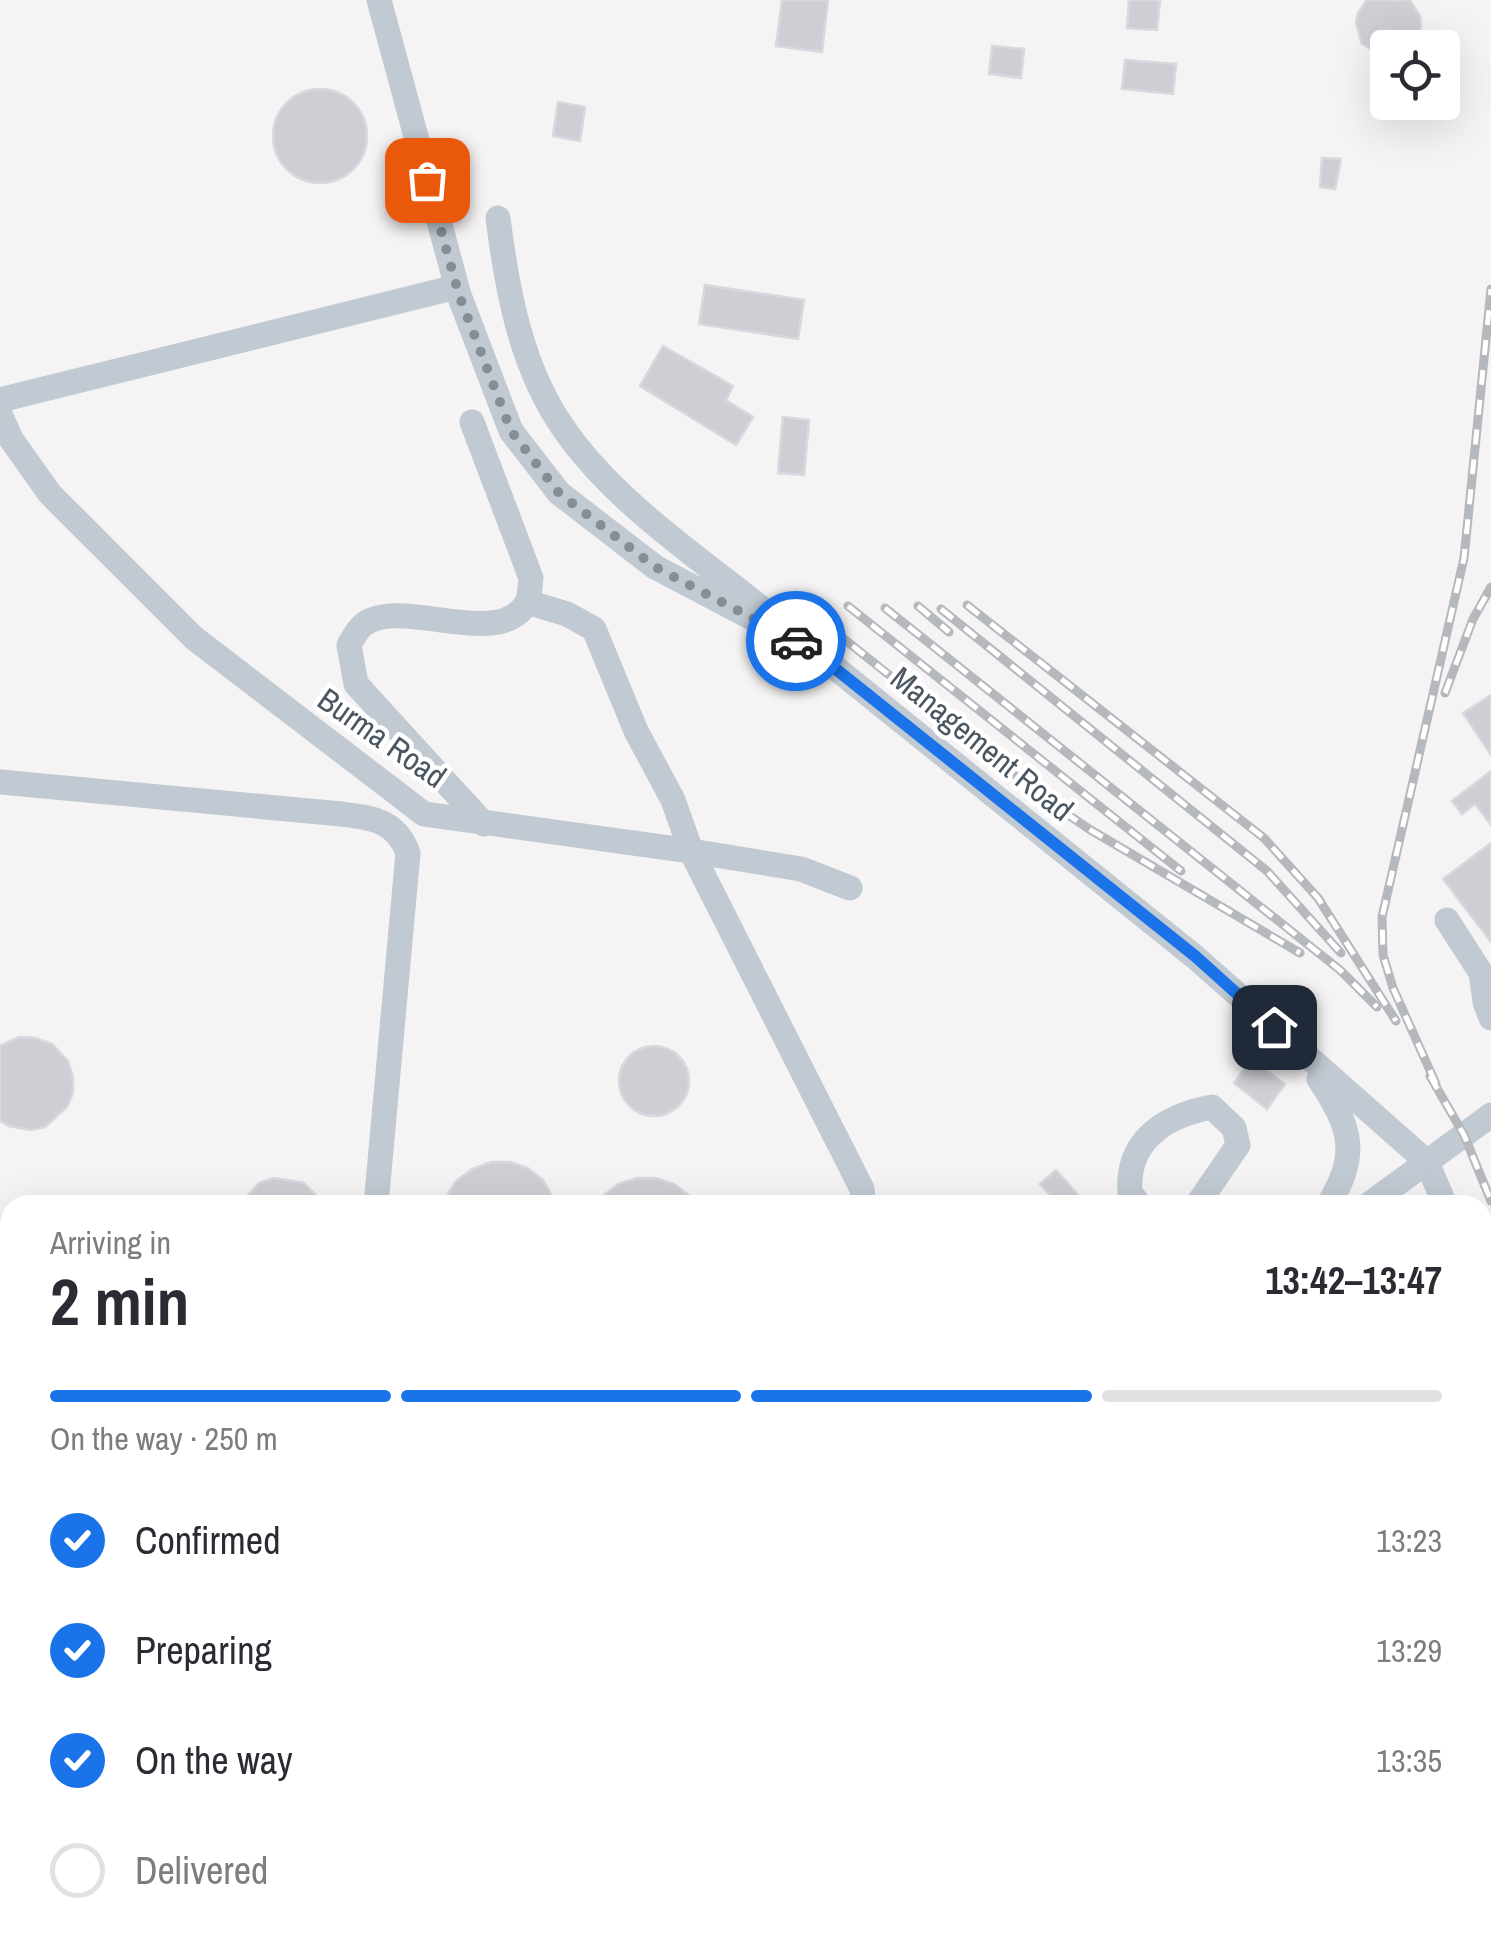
<!DOCTYPE html>
<meta charset="utf-8">
<style>
:root{--surface:#fff;--page:#f7f7f7;--text:#2b2b33;--muted:#7c7c81;--line:#e1e1e2;--accent:#1a73e8}
body{margin:0;font-family:"Archivo Narrow",sans-serif;background:var(--page);color:var(--text);height:100vh;display:flex;flex-direction:column;font-size:38px;white-space:nowrap}
*{box-sizing:border-box;margin:0}
p{font-size:32px;color:var(--muted)}
.icon{flex:none;width:55px;height:55px;fill:none;stroke:currentColor;stroke-width:2;stroke-linecap:round;stroke-linejoin:round}
.map{position:relative;flex:1;overflow:hidden}
.side{position:absolute;left:0px;top:1195px;width:1492px;height:752px;display:flex;flex-direction:column;background:var(--surface);border-radius:30px 30px 0 0;box-shadow:0 10px 40px #0002}
.side>*{flex:none}
.tools{position:absolute;left:1370px;top:30px;display:grid;gap:20px}
.tools a{display:grid;place-items:center;width:90px;height:90px;border-radius:10px;background:var(--surface);box-shadow:0 10px 40px #0002;font-size:50px}
.pin{position:absolute;display:grid;place-items:center;width:85px;height:85px;color:#fff;margin:-42px;border-radius:20px;box-shadow:0 5px 15px #0006}
.courier{position:absolute;display:grid;place-items:center;width:100px;height:100px;margin:-50px;border:8px solid #1a73e8;border-radius:50%;background:#fff;color:#222;box-shadow:0 2px 12px #0007}
.summary em{font-style:normal;font-weight:800}
.summary div{display:flex;flex-direction:column-reverse}
.summary{display:flex;align-items:center;justify-content:space-between;height:170px;padding:0 50px}
h1{font-size:65px;font-weight:800;line-height:75px}
.bar{display:grid;grid-template-columns:repeat(4,1fr);gap:15px 10px;align-content:center;height:120px;padding:0 50px}
.bar i{height:12px;border-radius:8px;background:var(--line)}
.bar .current{background:var(--accent)}
.bar p{grid-column:span 4}
ol{padding:0 50px;list-style:none}
li{display:flex;align-items:center;gap:30px;height:110px}
li p{margin-inline-start:auto}
li .icon{padding:10px;border-radius:50%;background:var(--accent);color:#fff;stroke-width:4}
li:last-child{color:var(--muted)}
li i{width:55px;height:55px;border:5px solid var(--line);border-radius:50%}
.map>svg:first-child{display:block}
</style>
<div class="map">
<svg width="1491" height="1947" viewBox="0 0 1491 1947">
<defs>
<pattern id="grass-tufts" width="24" height="20" patternUnits="userSpaceOnUse" patternTransform="scale(2.5)"><rect width="24" height="20" fill="#c3f1d5"/><path d="M3 7l-1-3M5 7V3M7 7l1-3M15 17l-1-3M17 17v-4M19 17l1-3" fill="none" stroke="#a0c6b0"/></pattern>
</defs>
<rect width="100%" height="100%" fill="#f5f3f3"/>
<path fill="url(#grass-tufts)" d="M0 1764 10 1767V1938H37L32 1947H0Z"/>
<g fill="#cdcfd5" stroke="#d7d9de" stroke-width="2.5">
<path d="M782 0H828L822 52 776 46Z"/>
<path d="M1129 0H1160L1157 30 1127 28Z"/>
<path d="M1367 0H1410L1420 16 1421 27 1412 48H1388V59L1362 44 1356 23 1358 13Z"/>
<path d="M992 46 1024 49 1021 78 989 74Z"/>
<path d="M1125 60 1176 64 1173 94 1122 89Z"/>
<circle cx="320" cy="136" r="47"/>
<path d="M558 102 585 107 580 141 553 136Z"/>
<path d="M1322 158 1341 159 1335 189 1320 187Z"/>
<path d="M705 285 804 300 798 339 699 324Z"/>
<path d="M663 346 733 386 726 400 753 417 736 445 640 386Z"/>
<path d="M783 417 809 420 804 475 778 473Z"/>
<path d="M1491 695V755L1463 713Z"/>
<path d="M1491 771V825L1475 804 1462 814 1452 801Z"/>
<path d="M1491 843V942L1443 879Z"/>
<path d="M19 1037 36 1038 52 1044 68 1061 73 1077V1093L67 1107 45 1127 30 1130 9 1126 0 1121V1046Z"/>
<circle cx="654" cy="1081" r="35"/>
<path d="M1251 1059 1285 1084 1267 1109 1234 1083Z"/>
<path d="M491 1162H510L528 1168 543 1180 557 1205H441L456 1181 472 1169Z"/>
<path d="M1056 1170 1087 1205H1059L1040 1184Z"/>
<path d="M274 1178 304 1183 325 1205H239L259 1183Z"/>
<path d="M637 1178H656L674 1184 702 1205H592L618 1184Z"/>
</g>
<g fill="none" stroke-linecap="round" stroke-linejoin="round">
<g stroke="#c1cad2" stroke-width="25">
<path d="M379 0 459 295 511 431 559 493 655 567 813 650 1195 957 1427 1162 1445 1205"/>
<path d="M498 218C507 290 521 368 564 429 615 503 701 559 770 615"/>
<path d="M0 400 456 287"/>
<path d="M0 414 11 439 50 494 194 638 424 814 691 851 801 869 850 888"/>
<path d="M472 422 531 578C530 584 530 596 527 602 501 652 399 595 363 625 357 630 353 638 349 645L356 684 484 824"/>
<path d="M527 602 567 614 594 629 636 731 673 800 691 851 862 1189 864 1205"/>
<path d="M0 782 341 814C372 818 396 820 408 853L376 1205"/>
<path d="M1447 920 1481 973 1485 1002 1491 1018"/>
<path d="M1319 1079C1351 1127 1360 1155 1328 1205"/>
<path d="M1140 1205 1130 1193C1126 1140 1165 1116 1212 1107L1234 1128 1238 1145 1197 1205"/>
<path d="M1368 1205 1491 1115"/>
<path d="M1482 1304 1491 1342"/>
<path d="M0 1309 10 1310"/>
<path d="M1482 1372 1491 1371"/>
<path d="M1482 1462 1491 1461"/>
<path d="M0 1655 10 1657"/>
<path d="M1482 1889 1491 1898"/>
<path d="M229 1938 236 1947"/>
<path d="M715 1938 721 1947"/>
<path d="M158 1947 167 1938"/>
<path d="M339 1947 352 1938"/>
<path d="M476 1947 497 1938"/>
</g>
<g stroke="#b5b8bd" stroke-width="9">
<g id="rail">
<path d="M967 605 1264 838 1318 898 1396 1021"/>
<path d="M848 606 1181 871"/>
<path d="M918 606 949 632"/>
<path d="M885 608 1340 970 1377 1007"/>
<path d="M941 609 1267 871 1341 953"/>
<path d="M829 627 1042 797 1089 829 1300 953"/>
<path d="M1445 693 1473 619 1491 587"/>
<path d="M1430 1076 1464 1135 1491 1201"/>
<path d="M1436 1084 1393 988 1383 955 1382 917 1464 558 1491 289"/>
<path d="M0 1701 10 1703"/>
<path d="M1100 1938 1145 1947"/>
<path d="M1150 1938 1194 1947"/>
</g>
</g>
<use href="#rail" stroke="#fff" stroke-width="5" stroke-dasharray="15" stroke-linecap="butt"/>
</g>
<g fill="none" stroke-linecap="round" stroke-linejoin="round">
<path stroke="#868d94" stroke-width="10" stroke-dasharray="0 18" d="M427 180 459 295 511 431 559 493 655 567 796 641"/>
<path stroke="#1a73e8" stroke-width="12" d="M796 641 812 650 1195 956 1274 1027"/>
</g>
<g text-anchor="middle" stroke-width="9" stroke-linejoin="round" paint-order="stroke">
<g font-size="32" fill="#4a5661" stroke="#fff">
<text transform="translate(382 738) rotate(35)" y="11">Burma Road</text>
<text transform="translate(982 744) rotate(39)" y="11">Management Road</text>
</g>
</g>
</svg>
<div class="tools">
<a><svg class="icon" aria-label="locate" viewBox="0 0 24 24"><circle cx="12" cy="12" r="6"/><path d="M12 2v4M12 18v4M2 12h4M18 12h4"/></svg></a>
</div>
<div class="pin" style="left:427px;top:180px;background:#ea580c"><svg class="icon" aria-label="bag" viewBox="0 0 24 24"><path d="M5 8h14l-1 12H6zM9 8a3 3 0 0 1 6 0"/></svg></div>
<div class="pin" style="left:1274px;top:1027px;background:#1f2937"><svg class="icon" aria-label="home" viewBox="0 0 24 24"><path d="M3 11l9-7 9 7M6 9v11h12V9"/></svg></div>
<div class="courier" style="left:796px;top:641px"><svg class="icon" aria-label="car" viewBox="0 0 24 24"><path d="M5 17H2v-5l4-1 3-4h7l3 4 3 1v5h-3M9 17h6M6 11h13"/><circle cx="7" cy="17" r="2"/><circle cx="17" cy="17" r="2"/></svg></div>
<section class="side">
<div class="summary"><div><h1>2 min</h1><p>Arriving in</p></div><em>13:42–13:47</em></div>
<div class="bar"><i class="current"></i><i class="current"></i><i class="current"></i><i></i><p>On the way · 250 m</p></div>
<ol>
<li><svg class="icon" aria-label="check" viewBox="0 0 24 24"><path d="M5 12l5 5 9-10"/></svg>Confirmed<p>13:23</p></li>
<li><svg class="icon" aria-label="check" viewBox="0 0 24 24"><path d="M5 12l5 5 9-10"/></svg>Preparing<p>13:29</p></li>
<li><svg class="icon" aria-label="check" viewBox="0 0 24 24"><path d="M5 12l5 5 9-10"/></svg>On the way<p>13:35</p></li>
<li><i></i>Delivered</li>
</ol>
</section>
</div>
